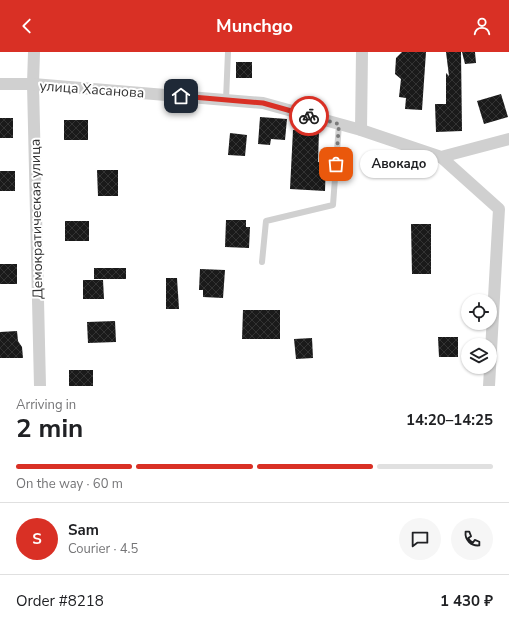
<!DOCTYPE html>
<meta charset="utf-8">
<style>
:root{--surface:#fff;--page:#f6f6f6;--text:#202124;--muted:#757577;--line:#e0e0e0;--accent:#d93025}
body{margin:0;font-family:"Nunito Sans",sans-serif;background:var(--page);color:var(--text);height:100vh;display:flex;flex-direction:column;font-size:15px;white-space:nowrap}
*{box-sizing:border-box;margin:0}
p{font-size:13px;color:var(--muted)}
.icon{flex:none;width:22px;height:22px;fill:none;stroke:currentColor;stroke-width:2;stroke-linecap:round;stroke-linejoin:round}
.map{position:relative;height:334px;overflow:hidden}
.details{display:flex;flex-direction:column;background:var(--surface);flex:1}
.details>*{flex:none}
.tools{position:absolute;left:461px;top:242px;display:grid;gap:8px}
.tools a{display:grid;place-items:center;width:36px;height:36px;border-radius:50%;background:var(--surface);box-shadow:0 1px 3px #0004;font-size:20px}
.pin{position:absolute;display:grid;place-items:center;width:34px;height:34px;color:#fff;margin:-17px;border-radius:8px;box-shadow:0 2px 6px #0006}
.courier{position:absolute;display:grid;place-items:center;width:40px;height:40px;margin:-20px;border:3px solid #d93025;border-radius:50%;background:#fff;color:#222;box-shadow:0 1px 5px #0007}
.bubble{position:absolute;height:28px;border-radius:14px;background:var(--surface);box-shadow:0 1px 3px #0004;font-size:13px;font-weight:700;line-height:28px;text-align:center}
.summary em{font-style:normal;font-weight:700}
.summary div{display:flex;flex-direction:column-reverse}
.summary{display:flex;align-items:center;justify-content:space-between;height:68px;padding:0 16px}
h1{font-size:26px;font-weight:700;line-height:30px}
.bar{display:grid;grid-template-columns:repeat(4,1fr);gap:6px 4px;align-content:center;height:48px;padding:0 16px}
.bar i{height:5px;border-radius:3px;background:var(--line)}
.bar .current{background:var(--accent)}
.bar p{grid-column:span 4}
.line{display:flex;align-items:center;gap:10px;padding:0 16px;border-top:1px solid var(--line)}
.line div{flex:1}
.round{display:grid;place-items:center;flex:none;width:42px;height:42px;border-radius:21px;background:var(--page)}
header{display:flex;justify-content:space-between;align-items:center;height:52px;padding:0 16px;background:var(--accent);color:#fff;font-size:18px;font-weight:700}
.map>svg:first-child{display:block}
</style>
<header><svg class="icon" aria-label="back" viewBox="0 0 24 24"><path d="M15 5l-7 7 7 7"/></svg>Munchgo<svg class="icon" aria-label="person" viewBox="0 0 24 24"><circle cx="12" cy="8" r="4"/><path d="M4 21q1-7 8-7t8 7"/></svg></header>
<div class="map">
<svg width="509" height="334" viewBox="0 0 509 334">
<defs>
<pattern id="building-cross-hatch" width="8" height="8" patternUnits="userSpaceOnUse"><rect width="8" height="8" fill="#1a1a1a"/><path d="M0 0l8 8M0 8l8-8" fill="none" stroke="#333"/></pattern>
</defs>
<rect width="100%" height="100%" fill="#fff"/>
<g fill="url(#building-cross-hatch)">
<path d="M402 0H426L422 58 405 57 406 46 399 45 401 27 395 22 396 6Z"/>
<path d="M446 0H461L462 79 436 80 435 52H446V21L449 24Z"/>
<path d="M462 0H475L476 11 465 12Z"/>
<rect x="236" y="10" width="16" height="16"/>
<path d="M501 42 508 65 484 72 477 49Z"/>
<path d="M260 65 287 67 285 88 271 87 270 93 258 92Z"/>
<rect x="0" y="66" width="13" height="20"/>
<rect x="64" y="68" width="24" height="20"/>
<path d="M293 78 319 79 318 110H326L325 139 290 137Z"/>
<path d="M230 81 247 83 245 104 228 103Z"/>
<path d="M97 118H118V144H98Z"/>
<rect x="0" y="119" width="15" height="20"/>
<path d="M226 168H246V175H250L249 196 225 195Z"/>
<rect x="65" y="169" width="24" height="20"/>
<path d="M411 172H431V222H412Z"/>
<rect x="0" y="212" width="17" height="20"/>
<rect x="94" y="216" width="32" height="11"/>
<path d="M200 217 225 218 223 246 203 245V238H199Z"/>
<path d="M166 226H177L179 257H166Z"/>
<path d="M83 228H103L104 247H83Z"/>
<path d="M243 258H280V287H242Z"/>
<path d="M115 269 116 290 88 291 87 270Z"/>
<path d="M17 279 18 289 22 295 23 306H0V280Z"/>
<path d="M438 285H458V305H439Z"/>
<path d="M312 286 313 306 296 307 294 287Z"/>
<rect x="69" y="318" width="24" height="16"/>
</g>
<g fill="none" stroke-linecap="round" stroke-linejoin="round">
<g stroke="#d0d0d0" stroke-width="6">
<path d="M226 48 228 0"/>
<path d="M262 210 266 169 333 153 339 72"/>
</g>
<g stroke="#d0d0d0" stroke-width="12">
<path d="M34 0 33 32 40 334"/>
<path d="M0 32H33L263 51 361 78 441 105 509 87"/>
<path d="M361 78 362 0"/>
<path d="M441 105 499 157 489 334"/>
</g>
</g>
<g fill="none" stroke-linecap="round" stroke-linejoin="round">
<path stroke="#7a7a7a" stroke-width="4" stroke-dasharray="0 7.2" d="M309 64 339 72 336 112"/>
<path stroke="#d93025" stroke-width="5" d="M181 44 263 51 309 64"/>
</g>
<g text-anchor="middle" stroke-width="4" stroke-linejoin="round" paint-order="stroke">
<g font-size="14" fill="#333" stroke="#fff">
<text transform="translate(92 37) rotate(4)" y="5">улица Хасанова</text>
<text transform="translate(36 167) rotate(-91)" y="5">Демократическая улица</text>
</g>
</g>
</svg>
<div class="tools">
<a><svg class="icon" aria-label="locate" viewBox="0 0 24 24"><circle cx="12" cy="12" r="6"/><path d="M12 2v4M12 18v4M2 12h4M18 12h4"/></svg></a>
<a><svg class="icon" aria-label="layers" viewBox="0 0 24 24"><path d="M12 4l9 5-9 5-9-5zM3 14l9 5 9-5"/></svg></a>
</div>
<div class="pin" style="left:336px;top:112px;background:#ea580c"><svg class="icon" aria-label="bag" viewBox="0 0 24 24"><path d="M5 8h14l-1 12H6zM9 8a3 3 0 0 1 6 0"/></svg></div>
<div class="pin" style="left:181px;top:44px;background:#1f2937"><svg class="icon" aria-label="home" viewBox="0 0 24 24"><path d="M3 11l9-7 9 7M6 9v11h12V9"/></svg></div>
<div class="courier" style="left:309px;top:64px"><svg class="icon" aria-label="bike" viewBox="0 0 24 24"><circle cx="6" cy="16" r="4"/><circle cx="18" cy="16" r="4"/><path d="M6 16l4-8h5l3 8M10 8l3 8H6M13 5h3"/></svg></div>
<div class="bubble" style="left:360px;top:98px;width:78px">Авокадо</div>
</div>
<section class="details">
<div class="summary"><div><h1>2 min</h1><p>Arriving in</p></div><em>14:20–14:25</em></div>
<div class="bar"><i class="current"></i><i class="current"></i><i class="current"></i><i></i><p>On the way · 60 m</p></div>
<div class="line" style="height:72px"><b class="round" style="background:var(--accent);color:#fff">S</b><div><b>Sam</b><p>Courier · 4.5</p></div><a class="round"><svg class="icon" aria-label="chat" viewBox="0 0 24 24"><path d="M4 5h16v11H9l-5 4z"/></svg></a><a class="round"><svg class="icon" aria-label="phone" viewBox="0 0 24 24"><path d="M5 4h4l2 5-3 2q2 4 5 5l2-3 5 2v4C11 20 4 13 5 4z"/></svg></a></div>
<div class="line" style="height:52px"><div>Order #8218</div><b>1 430 ₽</b></div>
</section>
